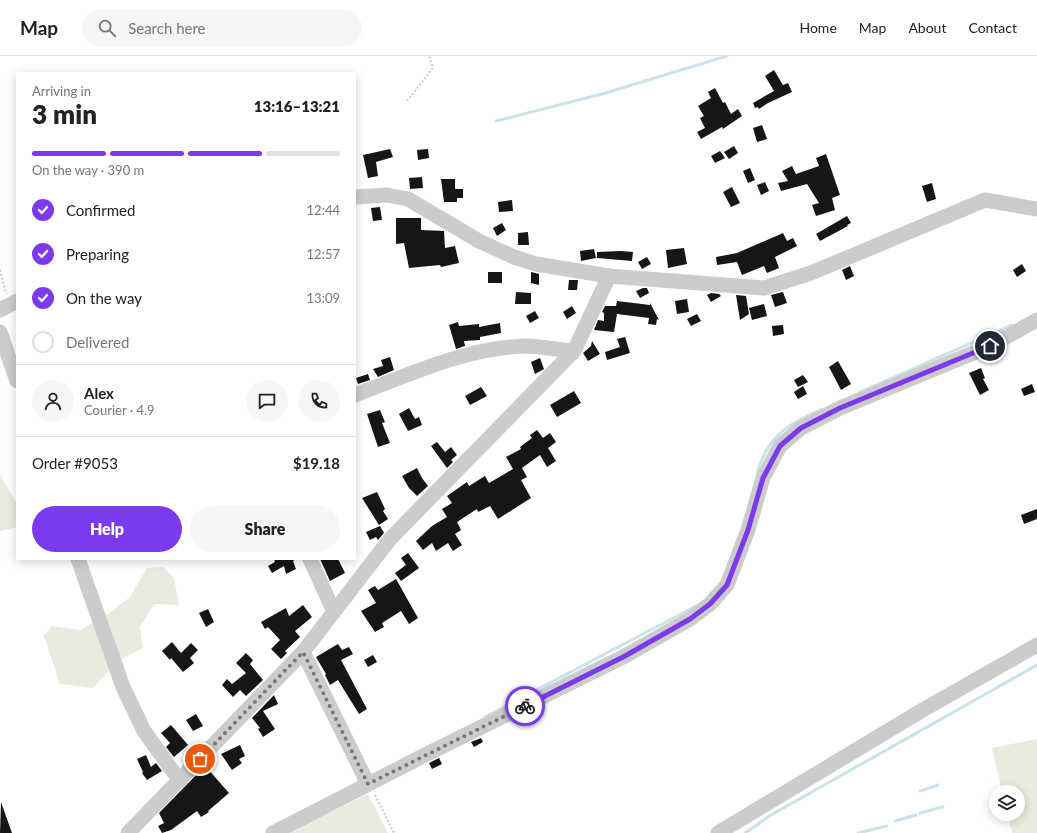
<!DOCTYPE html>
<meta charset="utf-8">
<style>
:root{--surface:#fff;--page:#f6f6f6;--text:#222;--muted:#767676;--line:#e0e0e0;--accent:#7c3aed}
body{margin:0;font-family:Lato,sans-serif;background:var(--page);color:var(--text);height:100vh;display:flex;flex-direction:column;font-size:15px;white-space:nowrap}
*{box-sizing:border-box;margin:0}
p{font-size:13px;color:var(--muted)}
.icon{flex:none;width:22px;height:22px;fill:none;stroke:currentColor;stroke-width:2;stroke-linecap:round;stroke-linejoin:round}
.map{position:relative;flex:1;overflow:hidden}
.sheet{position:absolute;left:16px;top:16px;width:340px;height:488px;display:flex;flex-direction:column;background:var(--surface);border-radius:0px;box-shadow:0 2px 10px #0003}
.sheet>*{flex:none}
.fabs{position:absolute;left:989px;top:729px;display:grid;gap:8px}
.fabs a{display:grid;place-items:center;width:36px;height:36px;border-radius:50%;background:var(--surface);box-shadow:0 2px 10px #0003;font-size:20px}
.pin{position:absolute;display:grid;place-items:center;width:34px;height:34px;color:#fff;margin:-17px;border:2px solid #fff;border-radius:50%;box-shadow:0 1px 4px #0007}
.courier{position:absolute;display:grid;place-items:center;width:40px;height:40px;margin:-20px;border:3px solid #7c3aed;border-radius:50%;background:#fff;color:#222;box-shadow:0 1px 5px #0007}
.overview em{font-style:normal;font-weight:800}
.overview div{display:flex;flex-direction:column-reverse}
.overview{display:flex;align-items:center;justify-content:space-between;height:68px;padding:0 16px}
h1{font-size:26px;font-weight:800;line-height:30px}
.bar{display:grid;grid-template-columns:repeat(4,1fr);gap:6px 4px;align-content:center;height:48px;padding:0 16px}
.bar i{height:5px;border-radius:3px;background:var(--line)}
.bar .on{background:var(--accent)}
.bar p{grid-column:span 4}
.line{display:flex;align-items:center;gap:10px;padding:0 16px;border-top:1px solid var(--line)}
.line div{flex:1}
.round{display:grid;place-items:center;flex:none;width:42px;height:42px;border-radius:21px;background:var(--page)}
ol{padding:0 16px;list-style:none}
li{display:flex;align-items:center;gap:12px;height:44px}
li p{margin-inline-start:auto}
li .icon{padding:4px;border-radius:50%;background:var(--accent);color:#fff;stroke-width:4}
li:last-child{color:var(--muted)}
li i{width:22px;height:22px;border:2px solid var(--line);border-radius:50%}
.action{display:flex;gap:8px;margin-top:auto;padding:8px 16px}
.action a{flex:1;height:46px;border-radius:24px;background:var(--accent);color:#fff;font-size:16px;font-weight:800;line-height:46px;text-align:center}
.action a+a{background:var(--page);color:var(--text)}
header{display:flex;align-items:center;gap:24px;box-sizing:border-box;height:56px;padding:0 20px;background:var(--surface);border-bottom:1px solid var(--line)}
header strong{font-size:19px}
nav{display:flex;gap:22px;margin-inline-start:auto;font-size:14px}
.search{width:280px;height:36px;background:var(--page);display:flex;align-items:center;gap:10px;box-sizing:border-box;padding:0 14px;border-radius:22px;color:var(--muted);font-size:15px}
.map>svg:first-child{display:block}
</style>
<header>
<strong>Map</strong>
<div class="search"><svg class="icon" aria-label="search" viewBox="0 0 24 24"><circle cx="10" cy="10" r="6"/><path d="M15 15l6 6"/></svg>Search here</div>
<nav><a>Home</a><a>Map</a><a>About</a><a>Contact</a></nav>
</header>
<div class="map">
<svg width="1037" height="777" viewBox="0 0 1037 777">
<rect width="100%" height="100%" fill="#fff"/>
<g fill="#e7ecde">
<path d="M0 419 17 448V471L0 475Z"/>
<path d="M163 511 174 522 179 549 154 548 140 571 143 592 118 605 103 562 130 541 147 512Z"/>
<path d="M96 565 111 613 93 632 60 628 44 580 51 570 81 574Z"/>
<path d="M1037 683V777H1012L1007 758H1018V736H1002L992 692Z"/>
<path d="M368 738 388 777H286Z"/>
</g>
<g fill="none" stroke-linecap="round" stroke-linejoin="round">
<g stroke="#cae3eb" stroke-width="3">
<path d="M496 65 602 38 727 0"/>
<path d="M860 336 1012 269"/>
<path d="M757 418C767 380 788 368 822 353"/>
<path d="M485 661 696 550"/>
<path d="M920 735 938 729"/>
<path d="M920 757 943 751"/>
<path d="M895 765 916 759"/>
<path d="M745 777 771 759 1037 609"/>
<path d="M858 777 887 770"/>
</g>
</g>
<g fill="#161616">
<path d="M774 14 783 29 788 27 792 36 768 47 759 53 758 51 755 52 753 47 774 35 765 20Z"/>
<path d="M715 32 723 47 725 46 731 58 738 53 742 60 723 73 722 71 701 83 697 76 705 72 700 62 704 60 698 50 711 42 708 36Z"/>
<path d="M762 69 767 83 757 86 753 72Z"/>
<path d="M734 90 738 97 729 103 724 96Z"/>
<path d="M390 93 393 101 376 106 378 120 368 122 363 99Z"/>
<path d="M428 93 429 102 418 104 417 94Z"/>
<path d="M720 95 725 102 715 107 711 100Z"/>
<path d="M826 98 840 139 832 142 835 154 816 160 812 149 819 147 807 128 781 135 778 127 788 125 782 115 792 110 796 118 819 110 816 102Z"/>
<path d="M750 112 755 124 748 127 743 115Z"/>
<path d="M422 121 423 132 410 133 409 122Z"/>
<path d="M441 123H455V133H463V142H457V146H444Z"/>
<path d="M765 126 769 135 761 139 757 129Z"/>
<path d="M932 127 936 143 927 146 922 130Z"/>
<path d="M732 131 740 147 731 151 723 136Z"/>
<path d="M512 144 513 155 499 156 498 146Z"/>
<path d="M380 151 382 164 373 165 371 152Z"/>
<path d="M847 160 851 167 847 169 848 170 820 185 816 178Z"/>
<path d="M396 162H421V174L444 175 445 192 455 190 459 207 441 211 440 209 409 212 404 187 396 188Z"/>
<path d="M502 167 506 174 497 180 493 172Z"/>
<path d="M528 176 529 189H518V177Z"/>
<path d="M783 177 787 185 793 182 797 190 775 201 779 212 767 217 764 210 742 219 737 206 717 209 716 201 737 197Z"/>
<path d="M684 192 687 208 668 212 666 194Z"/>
<path d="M594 193 596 202 581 205 580 195Z"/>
<path d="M621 195 633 196 632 205 597 202V196Z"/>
<path d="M647 201 651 208 642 213 638 206Z"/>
<path d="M1022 208 1026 215 1017 221 1013 214Z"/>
<path d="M850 210 854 220 846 224 842 214Z"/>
<rect x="488" y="216" width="14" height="11"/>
<path d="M531 216 539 218V229L531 227Z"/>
<path d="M569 224H578L577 234H568Z"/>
<path d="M643 232H647L649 237 640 242 636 235Z"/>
<path d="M516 236 531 237V248H515Z"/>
<path d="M783 236 787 247 775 251 771 239Z"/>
<path d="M711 237 719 238 721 240 711 246 707 239Z"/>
<path d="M736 239 746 240 749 258 740 264Z"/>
<path d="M687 243 689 256 677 258 675 245Z"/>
<path d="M617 245 650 249V247L659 264 657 263 656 269 648 268 649 262 617 258 614 276 594 274 598 264 604 265V257L602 256 605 250H616Z"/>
<path d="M764 248 767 260 752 264 749 252Z"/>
<path d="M572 250 576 257 567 263 563 256Z"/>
<path d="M535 255 539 262 530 267 526 260Z"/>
<path d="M697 258 701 265 691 270 687 263Z"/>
<path d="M458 266 459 270 479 268V271L500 267 501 277 480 281V284L464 285 465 290 456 293 449 269Z"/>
<path d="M783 269 784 278 773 280 772 270Z"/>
<path d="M625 281 630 297 607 304 605 296 620 291 617 283Z"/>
<path d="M592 285 600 298 588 305 583 297 591 290Z"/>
<path d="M390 301 394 314 378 321 373 313 383 310 381 304Z"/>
<path d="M540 302 544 313 535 318 531 306Z"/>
<path d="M838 305 851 328 841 334 829 311Z"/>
<path d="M981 312 985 322 983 323 989 334 980 339 969 317Z"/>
<path d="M368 318 370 324 358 328 356 322Z"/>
<path d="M803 319 808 326 798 331 794 324Z"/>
<path d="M1032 328 1035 336 1024 340 1021 333Z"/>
<path d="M803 330 807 338 798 343 794 336Z"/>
<path d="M481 331 487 340 470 349 465 340Z"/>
<path d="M574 335 581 347 557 361 550 349Z"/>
<path d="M409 352 415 363 419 361 422 369 408 375 399 358Z"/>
<path d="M380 354 385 366 382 367 390 387 378 391 367 358Z"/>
<path d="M537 374 543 382 550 377 556 386 548 392 556 405 547 411 540 399 522 412 527 421 521 424 531 442 498 463 490 450 478 456 477 453 457 466 461 474 455 478 462 489 453 495 448 487 436 495 432 487 423 494 416 485 432 470 447 461 442 453 452 447 447 440 467 426 469 430 485 420 489 427 513 413 506 401 521 393 520 391 532 382 530 379Z"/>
<path d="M437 386 445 396 451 391 457 399 451 404 453 406 447 412 431 390Z"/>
<path d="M417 412 422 422 428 430 417 440 409 432 402 420Z"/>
<path d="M377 436 385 453 383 455 388 463 379 469 362 442Z"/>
<path d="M1037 453V463L1024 468 1021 459Z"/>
<path d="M380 470 384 477 378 484 376 481 370 484 366 476Z"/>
<path d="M408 497 419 512 401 525 395 517 406 509 401 502Z"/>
<path d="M274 503H296L293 505 296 513 286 518 284 510 272 517 268 510 275 506Z"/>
<path d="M320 503H338L345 517 330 525Z"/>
<path d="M396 523 418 562 409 568 401 555 382 567 384 571 375 576 361 555 376 547 368 534 375 530 378 534Z"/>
<path d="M303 549 312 561 295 575 300 581 285 595 287 597 281 603 271 593 280 584 268 571 265 573 261 566 286 552 289 560Z"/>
<path d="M208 553 214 566 206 571 199 557Z"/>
<path d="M172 586 181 597 191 587 198 594 190 602 194 607 183 616 171 602 170 604 162 595Z"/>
<path d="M338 588 342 594 349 591 353 598 341 604 367 653 359 658 338 624 330 629 325 619 326 618 316 601Z"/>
<path d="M246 597 253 604 250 608 263 624 246 640 240 634 233 641 222 629 227 623 232 628 246 617 236 607Z"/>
<path d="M373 599 377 606 368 611 364 604Z"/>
<path d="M274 639 278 648 263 655 275 673 263 681 258 673 260 672 252 662Z"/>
<path d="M196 658 203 670 193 675 186 664Z"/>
<path d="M171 669 188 689 174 701 166 691 170 687 161 677Z"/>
<path d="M481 682 483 686 474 691 471 686Z"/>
<path d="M240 689 245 700 239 703 242 707 232 714 221 698Z"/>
<path d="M146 699 151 711 156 707 162 715 147 724 142 717 143 716 137 703Z"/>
<path d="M439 702 442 708 432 713 429 707Z"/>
<path d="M207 712 229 737 208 755 209 756 201 761 197 755 171 774 162 777 158 770 164 767 159 757 200 715Z"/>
<path d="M1 746 12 777H0Z"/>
</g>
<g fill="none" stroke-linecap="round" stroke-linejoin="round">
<g stroke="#ccc" stroke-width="2" stroke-dasharray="2 2" stroke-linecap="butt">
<path d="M407 45 433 12 429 0"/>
<path d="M0 214 6 238"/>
<path d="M375 739 394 777"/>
</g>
<g stroke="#ccc" stroke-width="15">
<path d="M355 141 387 139 408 143 479 185 514 201 536 208 609 220"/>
<path d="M0 254 17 245"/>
<path d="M0 276 17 325"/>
<path d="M355 339C411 318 465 292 525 290 541 290 558 294 574 295"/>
<path d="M78 503 123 631 144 675 180 725"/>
<path d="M310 503 334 556"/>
<path d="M303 596 368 728"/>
<path d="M128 777 303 596 390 483 574 295 609 220 764 232 811 217 985 144 1037 153"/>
<path d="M273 777 423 700 625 600 690 563 710 548 727 529 748 474 763 422 780 390 801 372 840 352 990 290 1037 264"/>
<path d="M718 777 921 655 1037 589"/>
</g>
</g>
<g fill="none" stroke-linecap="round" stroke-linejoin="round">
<path stroke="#787878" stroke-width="4" stroke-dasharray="0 7.2" d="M200 703 303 596 368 728 525 650"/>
<path stroke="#7c3aed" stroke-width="5" d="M525 650 625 600 690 563 710 548 727 529 748 474 763 422 780 390 801 372 840 352 990 290"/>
</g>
</svg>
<div class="fabs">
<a><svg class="icon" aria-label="layers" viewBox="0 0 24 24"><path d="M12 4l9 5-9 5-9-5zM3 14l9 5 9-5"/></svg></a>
</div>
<div class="pin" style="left:200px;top:703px;background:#ea580c"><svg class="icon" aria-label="bag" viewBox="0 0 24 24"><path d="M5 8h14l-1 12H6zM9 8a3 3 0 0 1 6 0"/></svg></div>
<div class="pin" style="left:990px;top:290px;background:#1f2937"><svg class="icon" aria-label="home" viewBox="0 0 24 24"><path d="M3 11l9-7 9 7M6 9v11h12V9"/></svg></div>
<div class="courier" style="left:525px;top:650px"><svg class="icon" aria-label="bike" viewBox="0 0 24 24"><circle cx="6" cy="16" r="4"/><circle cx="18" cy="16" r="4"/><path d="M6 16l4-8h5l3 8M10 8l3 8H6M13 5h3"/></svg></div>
<section class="sheet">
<div class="overview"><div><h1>3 min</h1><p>Arriving in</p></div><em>13:16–13:21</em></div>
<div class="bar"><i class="on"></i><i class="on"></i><i class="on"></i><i></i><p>On the way · 390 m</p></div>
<ol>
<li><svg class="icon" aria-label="check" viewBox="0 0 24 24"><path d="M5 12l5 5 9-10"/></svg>Confirmed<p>12:44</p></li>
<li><svg class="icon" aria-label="check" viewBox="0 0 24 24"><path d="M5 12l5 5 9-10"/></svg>Preparing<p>12:57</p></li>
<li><svg class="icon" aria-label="check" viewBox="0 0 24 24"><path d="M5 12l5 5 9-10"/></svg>On the way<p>13:09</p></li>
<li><i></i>Delivered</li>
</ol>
<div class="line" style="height:72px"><a class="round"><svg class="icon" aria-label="person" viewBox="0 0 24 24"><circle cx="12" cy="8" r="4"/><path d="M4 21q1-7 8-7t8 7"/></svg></a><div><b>Alex</b><p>Courier · 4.9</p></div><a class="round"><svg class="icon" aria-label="chat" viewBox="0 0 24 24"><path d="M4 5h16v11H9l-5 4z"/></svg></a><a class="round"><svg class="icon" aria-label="phone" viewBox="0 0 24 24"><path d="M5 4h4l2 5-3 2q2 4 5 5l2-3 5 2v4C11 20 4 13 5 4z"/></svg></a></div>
<div class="line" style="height:52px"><div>Order #9053</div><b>$19.18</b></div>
<div class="action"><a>Help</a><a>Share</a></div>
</section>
</div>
